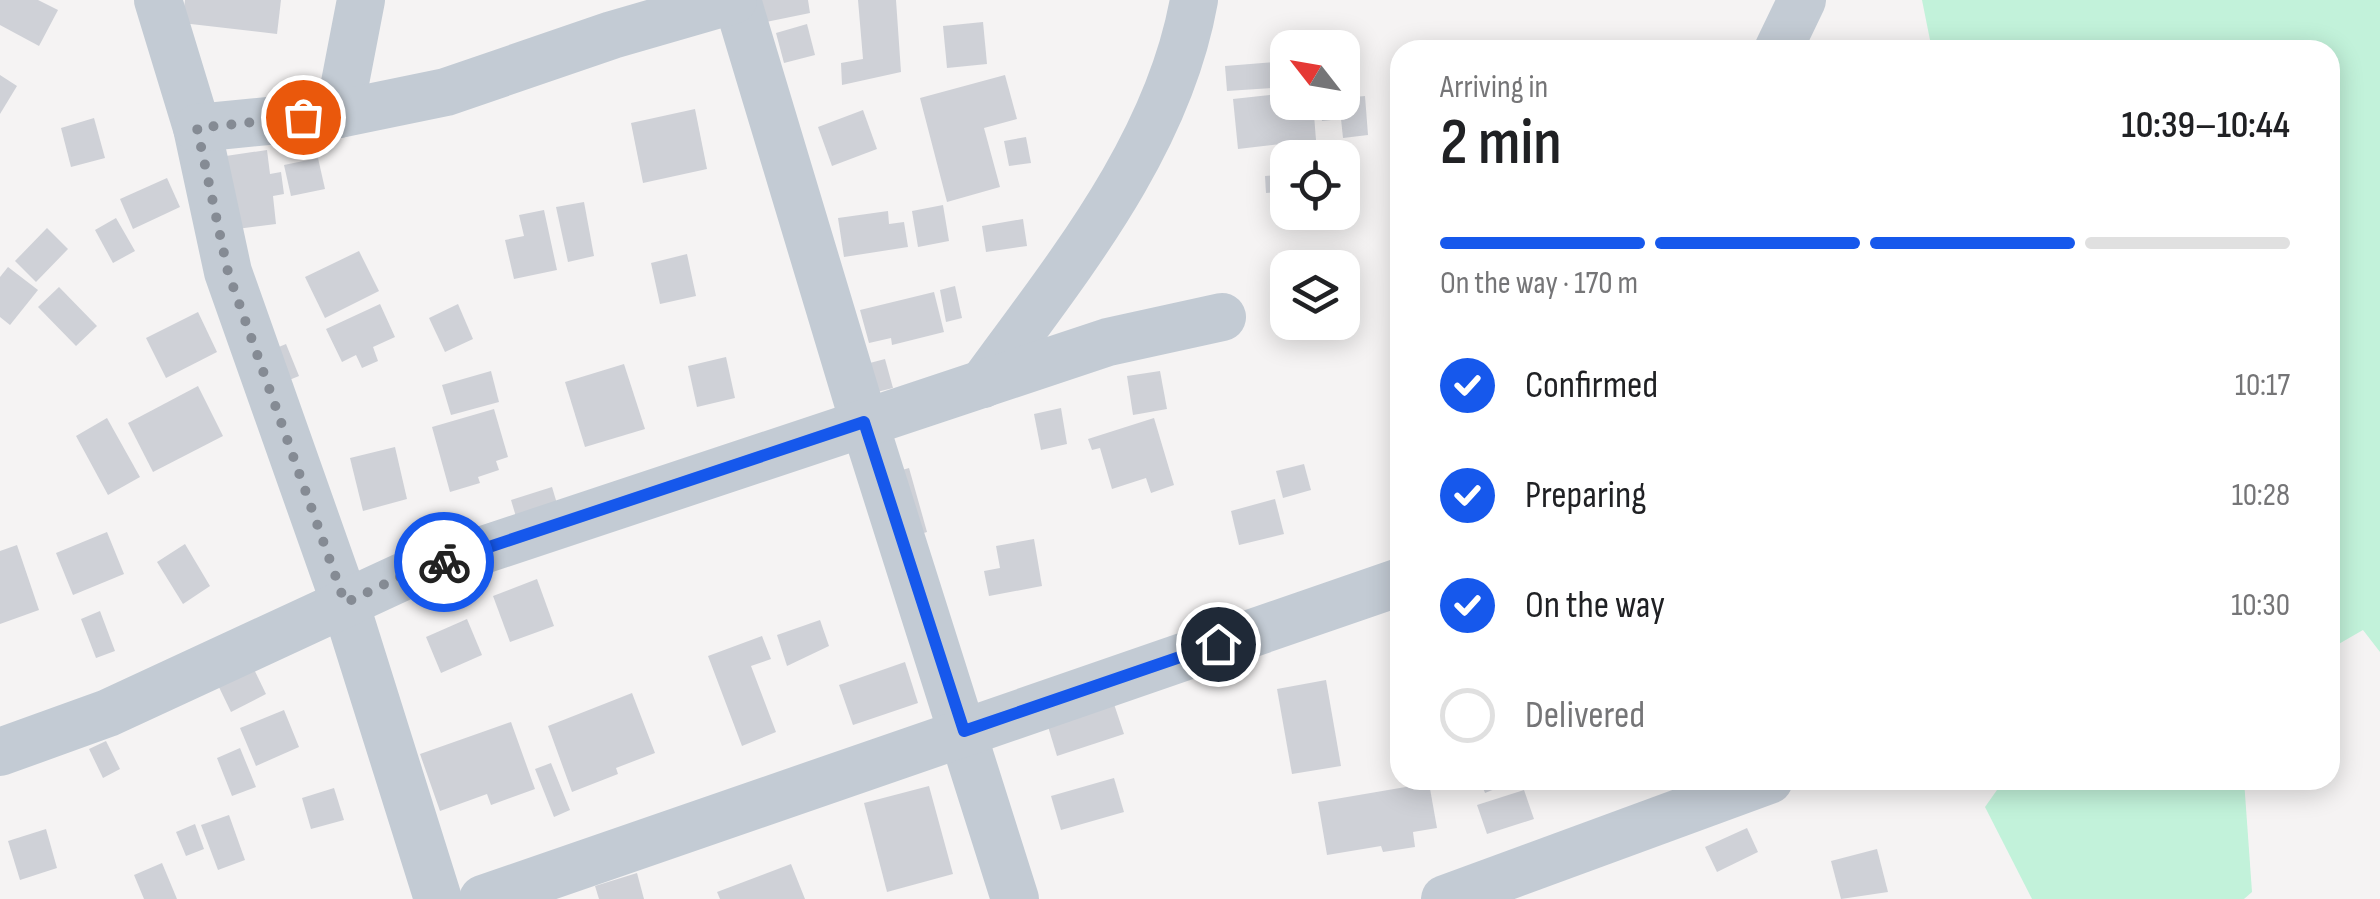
<!DOCTYPE html>
<meta charset="utf-8">
<style>
:root{--surface:#fff;--page:#f2f2f2;--text:#202124;--muted:#757577;--line:#e0e0e0;--accent:#1658ec}
body{margin:0;font-family:"Sofia Sans Condensed",sans-serif;background:var(--page);color:var(--text);height:100vh;display:flex;flex-direction:column;font-size:38px;white-space:nowrap}
*{box-sizing:border-box;margin:0}
p{font-size:32px;color:var(--muted)}
.icon{flex:none;width:55px;height:55px;fill:none;stroke:currentColor;stroke-width:2;stroke-linecap:round;stroke-linejoin:round}
.map{position:relative;flex:1;overflow:hidden}
.drawer{position:absolute;left:1390px;top:40px;width:950px;height:750px;display:flex;flex-direction:column;background:var(--surface);border-radius:30px;box-shadow:0 5px 25px #0003}
.drawer>*{flex:none}
.needle{width:65px;rotate:301deg}
.buttons{position:absolute;left:1270px;top:30px;display:grid;gap:20px}
.buttons a{display:grid;place-items:center;width:90px;height:90px;border-radius:20px;background:var(--surface);box-shadow:0 5px 25px #0003;font-size:50px}
.pin{position:absolute;display:grid;place-items:center;width:85px;height:85px;color:#fff;margin:-42px;border:5px solid #fff;border-radius:50%;box-shadow:0 2px 10px #0007}
.courier{position:absolute;display:grid;place-items:center;width:100px;height:100px;margin:-50px;border:8px solid #1658ec;border-radius:50%;background:#fff;color:#222;box-shadow:0 2px 12px #0007}
.headline em{font-style:normal;font-weight:600}
.headline div{display:flex;flex-direction:column-reverse}
.headline{display:flex;align-items:center;justify-content:space-between;height:170px;padding:0 50px}
h1{font-size:65px;font-weight:600;line-height:75px}
.bar{display:grid;grid-template-columns:repeat(4,1fr);gap:15px 10px;align-content:center;height:120px;padding:0 50px}
.bar i{height:12px;border-radius:8px;background:var(--line)}
.bar .active{background:var(--accent)}
.bar p{grid-column:span 4}
ol{padding:0 50px;list-style:none}
li{display:flex;align-items:center;gap:30px;height:110px}
li p{margin-inline-start:auto}
li .icon{padding:10px;border-radius:50%;background:var(--accent);color:#fff;stroke-width:4}
li:last-child{color:var(--muted)}
li i{width:55px;height:55px;border:5px solid var(--line);border-radius:50%}
.map>svg:first-child{display:block}
</style>
<div class="map">
<svg width="2380" height="899" viewBox="0 0 2380 899">
<rect width="100%" height="100%" fill="#f5f3f3"/>
<g fill="#c2f2da">
<path d="M1922 0H2380V652L2363 630 2330 649V50H1932Z"/>
<path d="M2004 780H2244L2252 892 2244 899H2032L1985 807Z"/>
</g>
<g fill="#cfd1d7">
<path d="M0 0H38L58 10 39 46 0 25Z"/>
<path d="M185 0H281L277 34 182 23Z"/>
<path d="M761 0H808L810 13 766 22Z"/>
<path d="M858 0H896L901 72 842 85 841 63 863 59Z"/>
<path d="M983 22 987 64 947 68 943 26Z"/>
<path d="M807 24 815 55 784 63 776 33Z"/>
<path d="M1288 61V87L1227 91 1225 66Z"/>
<path d="M0 75 17 86 0 114Z"/>
<path d="M1005 75 1017 119 984 128 1000 187 947 202 920 98Z"/>
<path d="M1288 93V102H1313L1316 140 1238 149 1233 99Z"/>
<path d="M1365 96 1368 135 1343 138 1341 119 1322 121 1320 102H1342V98Z"/>
<path d="M695 109 707 169 643 183 631 123Z"/>
<path d="M863 110 877 149 832 166 818 127Z"/>
<path d="M94 118 105 158 71 167 61 128Z"/>
<path d="M1026 137 1031 163 1009 166 1004 141Z"/>
<path d="M267 150 270 174 281 172 284 194 273 196 276 224 229 230 219 157Z"/>
<path d="M318 158 325 189 291 196 284 165Z"/>
<path d="M1350 169 1352 211 1342 212V170Z"/>
<path d="M1288 174V191L1266 193 1265 176Z"/>
<path d="M167 178 180 207 133 229 120 199Z"/>
<path d="M584 202 594 256 568 262 556 207Z"/>
<path d="M943 205 949 241 918 247 912 211Z"/>
<path d="M544 210 557 270 514 279 505 240 524 236 519 215Z"/>
<path d="M888 211 889 224 904 222 908 247 844 257 838 218Z"/>
<path d="M116 218 135 251 113 263 95 230Z"/>
<path d="M1023 219 1027 246 986 252 982 226Z"/>
<path d="M47 228 68 249 36 282 15 261Z"/>
<path d="M359 251 379 291 325 318 305 277Z"/>
<path d="M687 254 696 296 660 304 651 263Z"/>
<path d="M8 267 38 290 10 325 0 317V277Z"/>
<path d="M955 286 962 318 946 322 940 290Z"/>
<path d="M59 287 97 326 76 346 38 307Z"/>
<path d="M934 292 944 332 892 345 891 338 869 343 860 310Z"/>
<path d="M380 304 395 337 373 347 378 361 362 368 356 355 342 362 326 329Z"/>
<path d="M458 304 473 339 445 352 429 318Z"/>
<path d="M198 312 217 352 166 378 146 338Z"/>
<path d="M286 344 299 376 282 383 269 351Z"/>
<path d="M726 357 735 398 697 407 688 366Z"/>
<path d="M885 359 893 388 873 393 866 364Z"/>
<path d="M624 364 645 429 585 447 565 382Z"/>
<path d="M491 371 499 402 451 415 442 385Z"/>
<path d="M1160 371 1167 409 1133 415 1127 376Z"/>
<path d="M198 386 223 436 153 472 128 423Z"/>
<path d="M1061 408 1067 444 1041 450 1034 414Z"/>
<path d="M494 409 508 457 496 461 499 470 478 477 480 483 450 492 432 427Z"/>
<path d="M107 418 140 477 108 495 76 436Z"/>
<path d="M1154 418 1174 485 1151 493 1146 478 1112 489 1100 448 1092 450 1088 439Z"/>
<path d="M395 447 407 499 363 511 350 458Z"/>
<path d="M1304 464 1311 490 1283 498 1276 471Z"/>
<path d="M909 468 927 532 904 539 885 475Z"/>
<path d="M552 487 558 507 517 520 511 500Z"/>
<path d="M1275 499 1284 534 1239 545 1231 511Z"/>
<path d="M107 532 124 574 73 595 56 553Z"/>
<path d="M1034 539 1042 586 989 596 984 571 1000 568 996 546Z"/>
<path d="M185 544 210 586 183 604 157 562Z"/>
<path d="M17 545 39 610 0 624V551Z"/>
<path d="M537 579 554 626 510 642 493 596Z"/>
<path d="M100 611 115 651 96 658 81 619Z"/>
<path d="M467 619 482 655 441 673 426 637Z"/>
<path d="M820 620 829 646 787 666 777 635Z"/>
<path d="M762 636 771 659 751 666 776 732 742 746 708 656Z"/>
<path d="M905 662 918 703 853 725 839 685Z"/>
<path d="M251 663 266 694 231 712 216 681Z"/>
<path d="M1326 680 1341 766 1292 774 1277 689Z"/>
<path d="M1109 689 1124 734 1057 756 1043 710Z"/>
<path d="M632 693 655 753 616 768 618 774 572 792 548 726Z"/>
<path d="M284 710 299 747 256 766 240 728Z"/>
<path d="M511 722 535 789 491 805 487 794 440 811 420 754Z"/>
<path d="M106 741 120 769 103 778 89 749Z"/>
<path d="M240 748 256 787 232 796 217 758Z"/>
<path d="M551 763 570 810 554 817 535 769Z"/>
<path d="M1114 778 1124 812 1061 830 1051 796Z"/>
<path d="M1480 780H1517L1485 793Z"/>
<path d="M1429 783 1437 828 1413 832 1415 847 1383 852 1381 846 1327 855 1318 802Z"/>
<path d="M929 786 953 874 887 892 864 803Z"/>
<path d="M334 788 344 820 311 829 302 798Z"/>
<path d="M1524 790 1534 819 1487 834 1477 805Z"/>
<path d="M229 815 245 860 218 870 201 825Z"/>
<path d="M195 824 204 849 186 856 176 832Z"/>
<path d="M1747 828 1758 852 1717 872 1705 847Z"/>
<path d="M46 829 57 868 20 880 8 841Z"/>
<path d="M1877 849 1888 892 1841 899 1831 861Z"/>
<path d="M162 863 177 899H144L134 875Z"/>
<path d="M791 864 805 899H720L717 892Z"/>
<path d="M637 873 644 899H599L595 886Z"/>
</g>
<g fill="none" stroke-linecap="round" stroke-linejoin="round">
<g stroke="#c3cbd4" stroke-width="48">
<path d="M158 0 197 128 228 272 345 603 438 899"/>
<path d="M737 0 864 422 1015 899"/>
<path d="M1778 50 1802 0"/>
<path d="M339 114 361 0"/>
<path d="M197 128 339 114 446 92 612 35 733 0"/>
<path d="M983 384C1068 267 1168 146 1194 0"/>
<path d="M0 752 108 713 402 577 1108 342 1222 317"/>
<path d="M483 899 1400 582"/>
<path d="M1445 899 1769 780"/>
</g>
</g>
<g fill="none" stroke-linecap="round" stroke-linejoin="round">
<path stroke="#858b94" stroke-width="10" stroke-dasharray="0 18" d="M303 117 197 128 228 272 345 603 402 576 444 562"/>
<path stroke="#1658ec" stroke-width="12" d="M444 562 864 422 964 731 1218 644"/>
</g>
</svg>
<div class="buttons">
<a><svg class="needle" viewBox="-14 -14 28 28"><path d="M0-13l5 13h-10z" fill="#e53935"/><path d="M0 13l5-13h-10z" fill="#757577"/></svg></a>
<a><svg class="icon" aria-label="locate" viewBox="0 0 24 24"><circle cx="12" cy="12" r="6"/><path d="M12 2v4M12 18v4M2 12h4M18 12h4"/></svg></a>
<a><svg class="icon" aria-label="layers" viewBox="0 0 24 24"><path d="M12 4l9 5-9 5-9-5zM3 14l9 5 9-5"/></svg></a>
</div>
<div class="pin" style="left:303px;top:117px;background:#ea580c"><svg class="icon" aria-label="bag" viewBox="0 0 24 24"><path d="M5 8h14l-1 12H6zM9 8a3 3 0 0 1 6 0"/></svg></div>
<div class="pin" style="left:1218px;top:644px;background:#1f2937"><svg class="icon" aria-label="home" viewBox="0 0 24 24"><path d="M3 11l9-7 9 7M6 9v11h12V9"/></svg></div>
<div class="courier" style="left:444px;top:562px"><svg class="icon" aria-label="bike" viewBox="0 0 24 24"><circle cx="6" cy="16" r="4"/><circle cx="18" cy="16" r="4"/><path d="M6 16l4-8h5l3 8M10 8l3 8H6M13 5h3"/></svg></div>
<section class="drawer">
<div class="headline"><div><h1>2 min</h1><p>Arriving in</p></div><em>10:39–10:44</em></div>
<div class="bar"><i class="active"></i><i class="active"></i><i class="active"></i><i></i><p>On the way · 170 m</p></div>
<ol>
<li><svg class="icon" aria-label="check" viewBox="0 0 24 24"><path d="M5 12l5 5 9-10"/></svg>Confirmed<p>10:17</p></li>
<li><svg class="icon" aria-label="check" viewBox="0 0 24 24"><path d="M5 12l5 5 9-10"/></svg>Preparing<p>10:28</p></li>
<li><svg class="icon" aria-label="check" viewBox="0 0 24 24"><path d="M5 12l5 5 9-10"/></svg>On the way<p>10:30</p></li>
<li><i></i>Delivered</li>
</ol>
</section>
</div>
